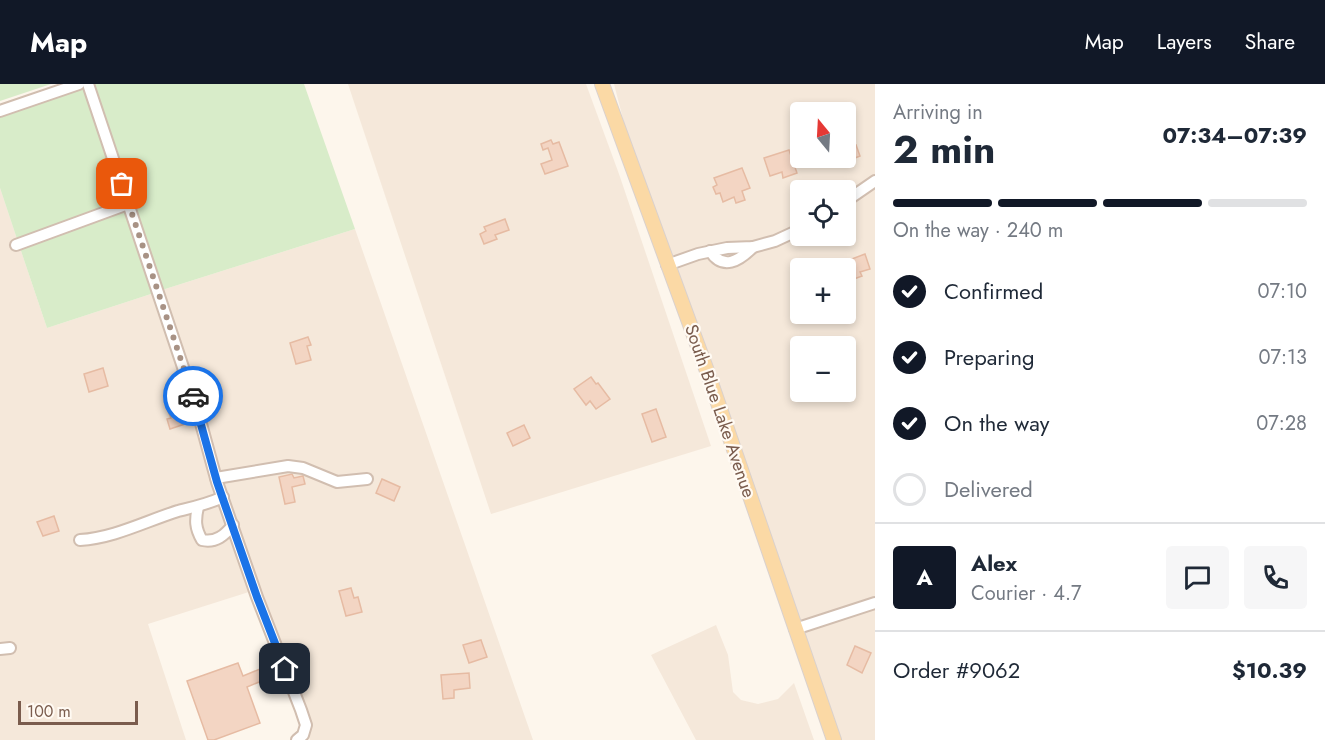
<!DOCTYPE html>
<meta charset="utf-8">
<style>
:root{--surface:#fff;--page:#f6f6f7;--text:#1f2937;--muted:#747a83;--line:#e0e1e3;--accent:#111827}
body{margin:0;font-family:Jost,sans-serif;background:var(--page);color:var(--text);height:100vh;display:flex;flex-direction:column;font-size:22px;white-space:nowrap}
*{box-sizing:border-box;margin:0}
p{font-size:20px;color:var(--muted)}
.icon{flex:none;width:33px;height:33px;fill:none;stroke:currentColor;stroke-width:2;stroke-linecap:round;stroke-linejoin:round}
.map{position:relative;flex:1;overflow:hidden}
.panel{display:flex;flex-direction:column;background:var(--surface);width:450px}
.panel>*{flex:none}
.needle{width:39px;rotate:342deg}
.fabs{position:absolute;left:790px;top:18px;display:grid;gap:12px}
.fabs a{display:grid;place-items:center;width:66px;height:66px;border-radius:6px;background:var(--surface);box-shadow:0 3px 9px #0003;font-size:30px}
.scale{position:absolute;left:18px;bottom:15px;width:120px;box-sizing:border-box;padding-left:6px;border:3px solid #7a5c4d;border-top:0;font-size:16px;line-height:21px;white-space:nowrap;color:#7a5c4d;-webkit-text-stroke:4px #fffaf3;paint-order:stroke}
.pin{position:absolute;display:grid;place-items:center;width:51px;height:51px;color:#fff;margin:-26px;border-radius:12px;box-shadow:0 3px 9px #0006}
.courier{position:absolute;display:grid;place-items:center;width:60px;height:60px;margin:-30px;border:4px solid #1a73e8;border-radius:50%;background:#fff;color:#222;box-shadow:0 2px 8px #0007}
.headline em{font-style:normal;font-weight:700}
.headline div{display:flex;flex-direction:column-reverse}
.headline{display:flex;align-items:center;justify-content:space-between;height:102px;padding:0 18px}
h1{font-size:39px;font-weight:700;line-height:45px}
.bar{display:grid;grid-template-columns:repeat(4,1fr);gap:9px 6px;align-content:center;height:72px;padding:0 18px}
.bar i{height:8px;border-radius:4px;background:var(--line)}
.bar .current{background:var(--accent)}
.bar p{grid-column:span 4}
.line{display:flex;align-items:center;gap:15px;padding:0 18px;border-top:2px solid var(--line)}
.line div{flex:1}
.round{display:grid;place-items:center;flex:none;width:63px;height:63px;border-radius:6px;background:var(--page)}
ol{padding:0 18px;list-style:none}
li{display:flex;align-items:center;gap:18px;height:66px}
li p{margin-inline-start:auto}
li .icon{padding:6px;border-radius:50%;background:var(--accent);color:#fff;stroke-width:4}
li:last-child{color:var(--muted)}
li i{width:33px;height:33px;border:3px solid var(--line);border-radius:50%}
header{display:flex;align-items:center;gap:36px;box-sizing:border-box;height:84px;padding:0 30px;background:var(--accent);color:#fff}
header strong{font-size:28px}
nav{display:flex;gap:33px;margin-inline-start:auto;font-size:21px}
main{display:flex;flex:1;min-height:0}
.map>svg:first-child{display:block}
</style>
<header>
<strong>Map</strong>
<nav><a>Map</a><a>Layers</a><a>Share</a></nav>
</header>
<main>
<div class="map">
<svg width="875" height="656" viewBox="0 0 875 656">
<rect width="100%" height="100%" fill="#fdf6ec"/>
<g fill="#f5e8da" fill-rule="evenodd">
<path d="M348 0H586L619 90 711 362 491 430Z"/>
<path d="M614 0H875V514L797 539 672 184 708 172 716 181 729 184 745 177 758 168V165L753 157 711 161 669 175 637 89ZM801 28H846V74H801ZM801 106H846V152H801ZM801 184H846V230H801ZM801 262H846V308H801Z"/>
<path d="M0 104 17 155 11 158 14 166 20 164 47 244 154 209 193 327 213 399 231 447 239 443 221 397 201 324 162 206 355 145 533 656H310L252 507 148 540 186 656H0V570L15 568 13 559 0 561Z"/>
<path d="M875 524V656H838L800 548Z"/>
<path d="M716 541 728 571 733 608 741 616 758 620 778 615 794 599 814 656H696L651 571Z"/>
</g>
<g fill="#d8ecc9">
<path d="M0 0H51L0 17Z"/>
<path d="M93 0H304L355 145 162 206Z"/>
<path d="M85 3 123 117 17 155 0 104V32Z"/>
<path d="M126 126 154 209 47 244 20 164Z"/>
</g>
<g fill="#f3d5c3" stroke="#e6bba3" stroke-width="1.5">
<path d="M846 48 852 62 856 61 860 72 850 76 846 63Z"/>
<path d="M551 56 553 60 559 58 568 82 545 90 541 80 552 76 548 64 543 66 541 60Z"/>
<path d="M789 66 797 89 783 94 782 88 770 92 764 74Z"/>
<path d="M742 84 750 104 742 107 745 116 736 119 734 113 723 118 720 109 716 110 713 103 717 101 714 94Z"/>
<path d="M505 135 509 146 495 151 497 155 484 160 480 150 486 147 484 143Z"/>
<path d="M865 170 870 185 860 188 862 192 846 198V184H828Z"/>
<path d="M308 253 311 261 307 262 311 276 296 280 290 259Z"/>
<path d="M103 284 108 302 89 308 84 290Z"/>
<path d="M591 293 596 300 598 299 610 315 596 325 590 317 586 321 574 305Z"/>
<path d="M178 321 185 340 170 345 167 335 171 334 167 325Z"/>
<path d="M656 325 666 353 652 358 642 330Z"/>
<path d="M524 341 530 354 513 362 507 349Z"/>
<path d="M292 390 294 394 303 392 305 400 292 403 295 418 285 420 279 393Z"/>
<path d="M382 395 400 403 394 417 376 409Z"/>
<path d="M54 432 59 447 43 452 37 438Z"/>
<path d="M351 504 354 514 358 513 362 528 346 532 339 507Z"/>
<path d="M481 556 487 573 469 579 463 561Z"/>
<path d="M855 562 871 569 862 589 847 581Z"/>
<path d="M238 579 243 592 260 585 264 596 247 603 260 639 214 656H208L187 597Z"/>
<path d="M469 589 470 604 454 606V614L443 615 441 591Z"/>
</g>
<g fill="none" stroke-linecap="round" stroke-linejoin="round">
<g stroke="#d1beb0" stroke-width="14">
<g id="minor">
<path d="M88 0 197 325 217 398 257 513 301 626 306 641 303 651 297 656"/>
<path d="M0 27 79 0"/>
<path d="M846 117 875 97"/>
<path d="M16 161 128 120"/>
<path d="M710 167C723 187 739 177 753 163"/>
<path d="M667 181 698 170 727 164 753 163 775 157 801 145"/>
<path d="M216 394 288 382 303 384 337 398 367 395"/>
<path d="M198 423C195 436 195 444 202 456 216 459 225 451 233 441"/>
<path d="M80 456C114 454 146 437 178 427 194 423 208 420 223 413"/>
<path d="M795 545 875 519"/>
<path d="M0 565 10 564"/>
</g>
</g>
<g stroke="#dad1cd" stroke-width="16">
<path id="major" d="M602 0 707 287 834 656"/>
</g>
<use href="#minor" stroke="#fff" stroke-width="10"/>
<use href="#major" stroke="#fbd9a5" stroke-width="14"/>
</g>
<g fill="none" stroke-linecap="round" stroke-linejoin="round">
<path stroke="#a89285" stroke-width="6" stroke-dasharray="0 10.8" d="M122 100 193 312"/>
<path stroke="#1a73e8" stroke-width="8" d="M193 312 217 398 257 513 285 585"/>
</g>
<g text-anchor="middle" stroke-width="4.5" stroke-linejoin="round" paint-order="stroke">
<g font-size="18" fill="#7a5c4d" stroke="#fffaf3">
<text transform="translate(720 327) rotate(71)" y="6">South Blue Lake Avenue</text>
</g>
</g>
</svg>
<div class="fabs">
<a><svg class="needle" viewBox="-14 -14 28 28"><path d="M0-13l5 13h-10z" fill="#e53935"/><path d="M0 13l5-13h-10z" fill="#747a83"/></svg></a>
<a><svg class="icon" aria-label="locate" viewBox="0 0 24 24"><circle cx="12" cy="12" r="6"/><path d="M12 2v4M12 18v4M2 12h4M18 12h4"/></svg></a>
<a>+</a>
<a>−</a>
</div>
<div class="scale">100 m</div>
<div class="pin" style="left:122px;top:100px;background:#ea580c"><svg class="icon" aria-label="bag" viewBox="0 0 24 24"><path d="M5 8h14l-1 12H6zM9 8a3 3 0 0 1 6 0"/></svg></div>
<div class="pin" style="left:285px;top:585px;background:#1f2937"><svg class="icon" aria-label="home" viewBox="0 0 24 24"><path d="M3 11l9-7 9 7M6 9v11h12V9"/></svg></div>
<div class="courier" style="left:193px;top:312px"><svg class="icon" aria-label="car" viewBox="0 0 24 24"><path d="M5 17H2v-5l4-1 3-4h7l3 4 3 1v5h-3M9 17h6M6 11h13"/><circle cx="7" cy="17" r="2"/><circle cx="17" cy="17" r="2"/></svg></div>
</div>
<section class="panel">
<div class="headline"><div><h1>2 min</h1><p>Arriving in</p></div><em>07:34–07:39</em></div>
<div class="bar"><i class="current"></i><i class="current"></i><i class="current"></i><i></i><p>On the way · 240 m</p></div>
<ol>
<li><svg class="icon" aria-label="check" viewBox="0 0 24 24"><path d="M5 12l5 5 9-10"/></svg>Confirmed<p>07:10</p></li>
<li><svg class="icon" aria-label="check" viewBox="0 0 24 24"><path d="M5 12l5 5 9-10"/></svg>Preparing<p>07:13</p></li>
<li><svg class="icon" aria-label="check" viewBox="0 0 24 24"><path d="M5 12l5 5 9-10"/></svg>On the way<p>07:28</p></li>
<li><i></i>Delivered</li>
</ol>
<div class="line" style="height:108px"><b class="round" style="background:var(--accent);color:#fff">A</b><div><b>Alex</b><p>Courier · 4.7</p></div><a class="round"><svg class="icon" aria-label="chat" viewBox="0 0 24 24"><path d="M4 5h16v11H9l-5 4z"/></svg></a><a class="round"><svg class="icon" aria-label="phone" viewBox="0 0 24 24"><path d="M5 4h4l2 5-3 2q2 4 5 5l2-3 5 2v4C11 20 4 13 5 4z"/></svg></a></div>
<div class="line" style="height:78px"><div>Order #9062</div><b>$10.39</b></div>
</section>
</main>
